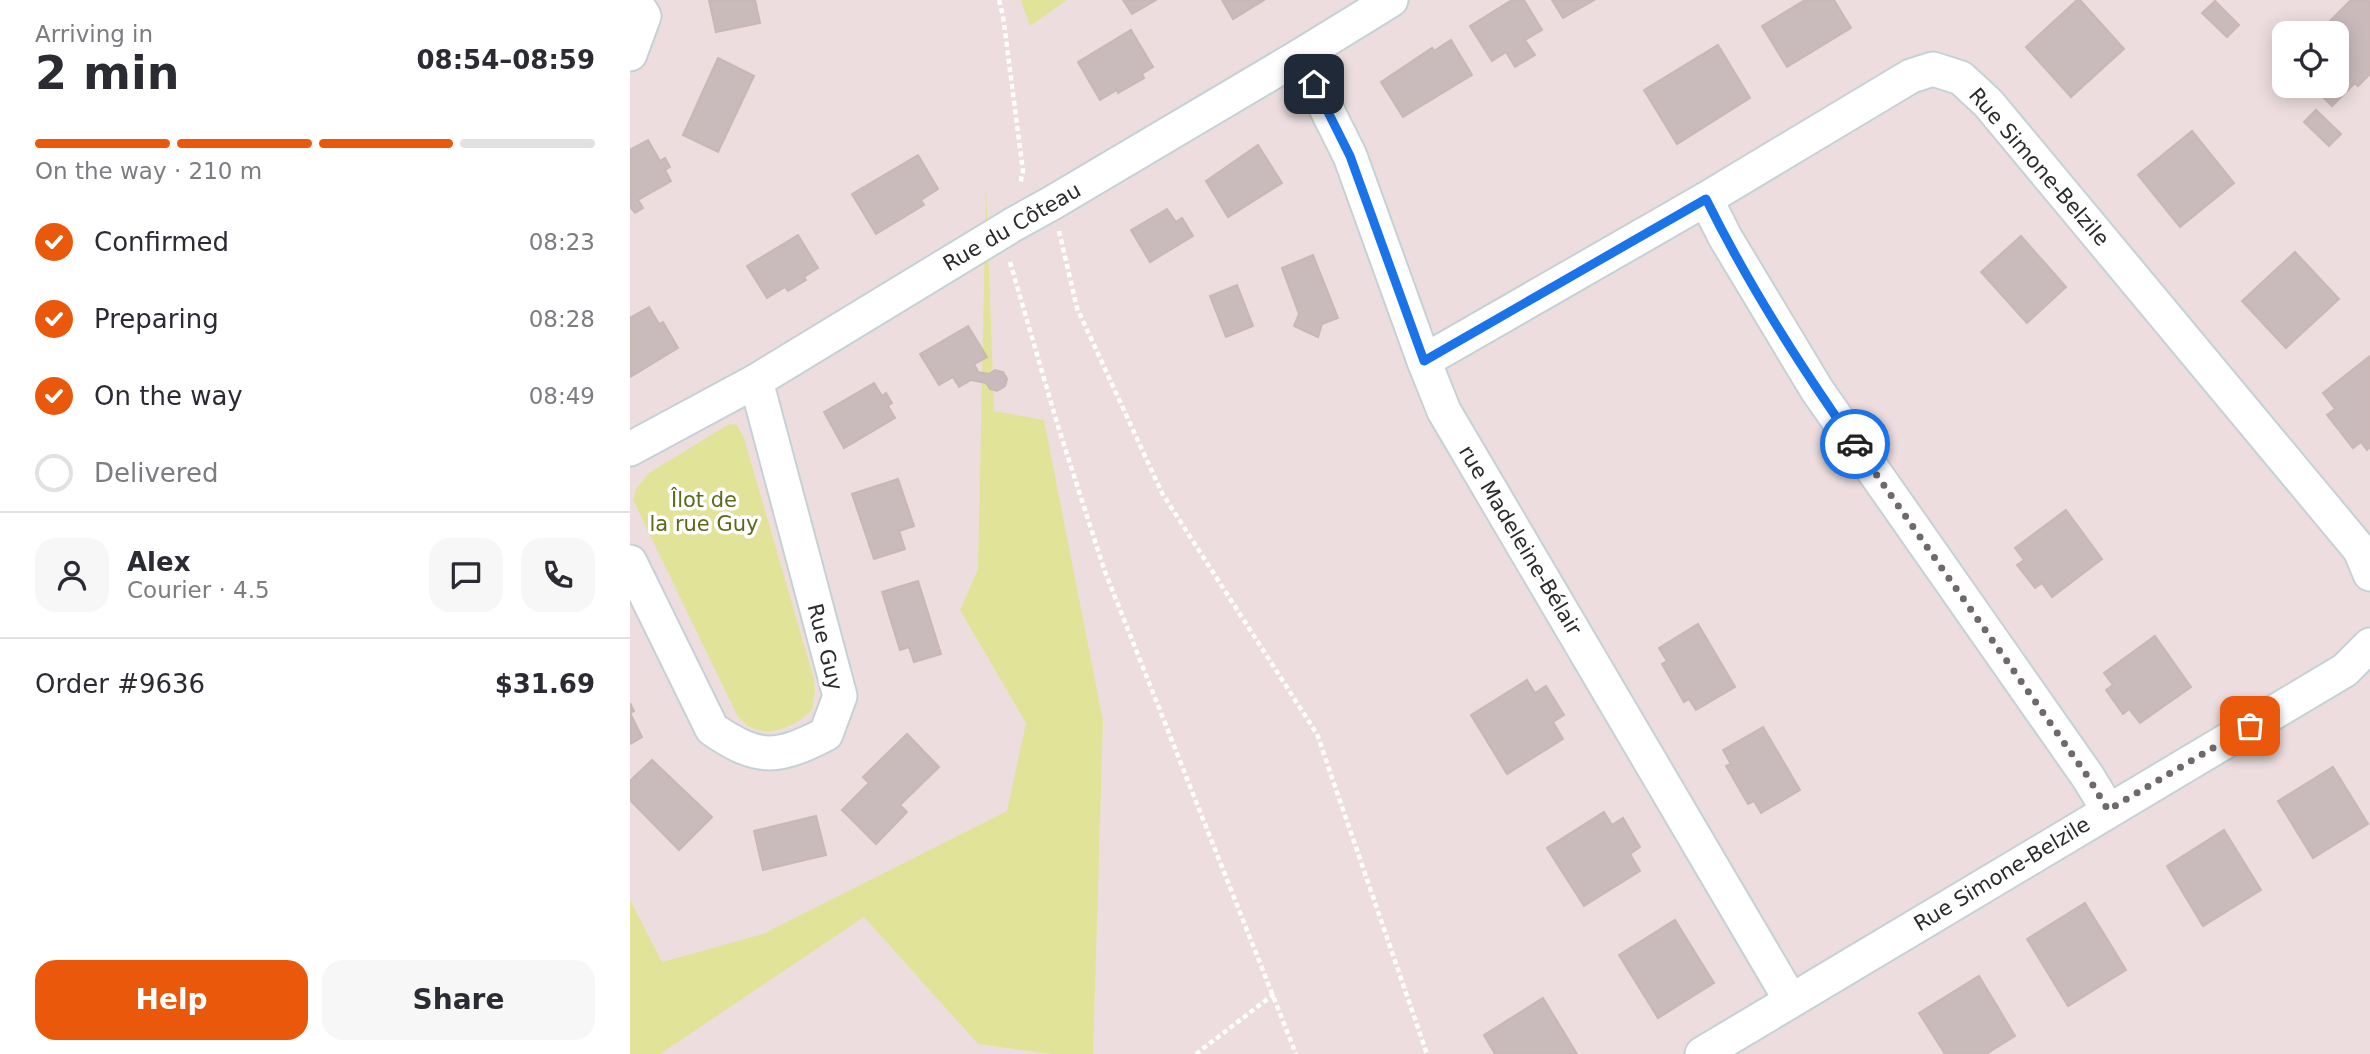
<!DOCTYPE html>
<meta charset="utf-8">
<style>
:root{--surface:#fff;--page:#f7f7f7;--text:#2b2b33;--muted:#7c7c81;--line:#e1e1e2;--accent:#ea580c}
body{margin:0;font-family:"DejaVu Sans",sans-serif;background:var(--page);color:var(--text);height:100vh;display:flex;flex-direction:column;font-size:26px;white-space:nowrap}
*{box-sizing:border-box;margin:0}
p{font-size:23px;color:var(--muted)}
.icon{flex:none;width:38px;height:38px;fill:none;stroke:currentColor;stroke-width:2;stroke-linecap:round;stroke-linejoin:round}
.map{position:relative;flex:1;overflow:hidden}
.sheet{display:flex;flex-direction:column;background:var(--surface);width:630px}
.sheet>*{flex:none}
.controls{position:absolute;left:1642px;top:21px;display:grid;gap:14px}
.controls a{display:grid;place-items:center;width:77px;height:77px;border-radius:14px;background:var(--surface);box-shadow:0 4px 18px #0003;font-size:35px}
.pin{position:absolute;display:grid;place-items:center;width:60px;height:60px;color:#fff;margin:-30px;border-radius:14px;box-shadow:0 4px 10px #0006}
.courier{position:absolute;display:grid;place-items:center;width:70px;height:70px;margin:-35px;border:5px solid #1a73e8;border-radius:50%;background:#fff;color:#222;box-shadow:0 2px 9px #0007}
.overview em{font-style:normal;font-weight:700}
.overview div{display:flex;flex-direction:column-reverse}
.overview{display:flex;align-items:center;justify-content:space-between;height:119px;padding:0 35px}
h1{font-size:46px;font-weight:700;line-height:52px}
.bar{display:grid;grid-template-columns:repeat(4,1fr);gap:10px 7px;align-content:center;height:84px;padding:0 35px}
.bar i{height:9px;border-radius:5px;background:var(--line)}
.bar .on{background:var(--accent)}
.bar p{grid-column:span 4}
.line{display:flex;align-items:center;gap:18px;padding:0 35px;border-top:2px solid var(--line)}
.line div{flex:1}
.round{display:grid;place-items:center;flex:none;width:74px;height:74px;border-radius:21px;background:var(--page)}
ol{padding:0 35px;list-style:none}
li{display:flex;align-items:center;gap:21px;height:77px}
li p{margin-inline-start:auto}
li .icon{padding:7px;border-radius:50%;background:var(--accent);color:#fff;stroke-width:4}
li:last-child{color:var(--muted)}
li i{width:38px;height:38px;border:4px solid var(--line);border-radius:50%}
.action{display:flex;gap:14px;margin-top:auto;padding:14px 35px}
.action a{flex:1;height:80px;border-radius:21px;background:var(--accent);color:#fff;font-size:28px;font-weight:700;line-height:80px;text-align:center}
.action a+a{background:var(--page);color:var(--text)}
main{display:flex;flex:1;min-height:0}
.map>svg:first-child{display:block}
</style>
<main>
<section class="sheet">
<div class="overview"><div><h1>2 min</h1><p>Arriving in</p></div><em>08:54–08:59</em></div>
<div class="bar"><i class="on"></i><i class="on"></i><i class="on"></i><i></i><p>On the way · 210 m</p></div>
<ol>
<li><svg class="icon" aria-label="check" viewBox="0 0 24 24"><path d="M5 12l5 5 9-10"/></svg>Confirmed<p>08:23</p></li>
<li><svg class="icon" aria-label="check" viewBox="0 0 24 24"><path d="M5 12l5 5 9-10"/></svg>Preparing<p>08:28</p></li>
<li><svg class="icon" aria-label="check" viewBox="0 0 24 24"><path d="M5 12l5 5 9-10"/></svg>On the way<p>08:49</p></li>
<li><i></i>Delivered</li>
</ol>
<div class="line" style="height:126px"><a class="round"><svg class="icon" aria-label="person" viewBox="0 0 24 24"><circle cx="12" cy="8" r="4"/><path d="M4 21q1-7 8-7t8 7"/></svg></a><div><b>Alex</b><p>Courier · 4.5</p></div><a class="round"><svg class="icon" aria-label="chat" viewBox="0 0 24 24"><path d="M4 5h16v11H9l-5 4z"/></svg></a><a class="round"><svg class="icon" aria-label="phone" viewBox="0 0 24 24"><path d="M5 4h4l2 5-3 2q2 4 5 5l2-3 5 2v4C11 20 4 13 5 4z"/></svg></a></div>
<div class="line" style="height:91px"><div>Order #9636</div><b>$31.69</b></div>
<div class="action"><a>Help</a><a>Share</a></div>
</section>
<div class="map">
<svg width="1740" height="1054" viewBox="0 0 1740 1054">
<rect width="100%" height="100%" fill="#edddde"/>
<g fill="#e1e498">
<path d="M391 0H437L400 26Z"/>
<path d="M356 187 364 411 414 420 473 721 463 1054H422L348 1044 234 917 30 1054H0V900L32 962 133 934 377 811 396 723 330 610 348 569Z"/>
<path d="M99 424 107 425 114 438 184 679 185 691 182 710C161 731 127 743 107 715L3 500 6 489 19 473Z"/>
</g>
<g fill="#c9bbbb" stroke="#c9b7b6" stroke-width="2">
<path d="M79 0H125L130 23 86 32Z"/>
<path d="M493 0H526L502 14Z"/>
<path d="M592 0H634L603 19Z"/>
<path d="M882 0H894L912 30 895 40 905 55 885 67 876 52 862 61 840 26Z"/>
<path d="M922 0H964L933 18Z"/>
<path d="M1175 0H1204L1221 28 1157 67 1132 26Z"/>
<path d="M1447 0H1450L1494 49 1441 97 1396 47Z"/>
<path d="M1721 0H1738L1740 2V74L1728 86 1725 83 1702 106 1682 86H1706V33H1688Z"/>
<path d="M1585 1 1609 25 1597 37 1572 13Z"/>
<path d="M501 30 523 67 512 74 514 78 488 93 487 90 470 100 448 62Z"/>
<path d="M821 40 842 75 773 117 751 82 802 48 804 51Z"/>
<path d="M1088 45 1120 98 1047 144 1014 90Z"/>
<path d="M88 58 124 76 88 152 53 135Z"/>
<path d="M1686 110 1711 134 1699 146 1674 122Z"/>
<path d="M1562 131 1604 183 1550 227 1508 175Z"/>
<path d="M18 140 30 161 35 158 40 167 35 170 41 181 8 200 13 208 5 213 0 207V150Z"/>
<path d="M628 145 652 183 598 217 576 181Z"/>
<path d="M288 155 308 189 291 200 294 205 246 234 222 194Z"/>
<path d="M537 209 546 222 552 218 563 236 520 262 501 230Z"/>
<path d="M168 235 188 268 174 277 176 280 158 291 155 287 137 298 117 266Z"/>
<path d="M1391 236 1436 287 1397 323 1351 272Z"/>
<path d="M1665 252 1709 299 1656 348 1612 301Z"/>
<path d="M683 255 708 318 692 324 688 337 664 326 669 314 652 268Z"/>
<path d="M607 285 623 326 596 337 580 296Z"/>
<path d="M19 307 29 324 33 322 48 348 0 377V318Z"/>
<path d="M338 326 357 357 344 364 348 372 359 374 365 370 373 372 377 379 375 386 367 391 360 389 356 383 341 380 329 387 323 377 309 385 290 354Z"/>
<path d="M1740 356V447L1737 450 1731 442 1723 448 1697 415 1705 409 1693 393Z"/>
<path d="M244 383 252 396 256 393 262 403 258 406 265 418 214 448 194 412Z"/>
<path d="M268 479 284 526 269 531 275 549 244 559 222 494Z"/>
<path d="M1436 510 1472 559 1422 597 1412 583 1405 588 1387 565 1394 560 1385 548Z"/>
<path d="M288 581 311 654 284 662 279 647 270 650 252 592Z"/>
<path d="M1068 624 1105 687 1066 710 1059 699 1054 702 1032 664 1037 661 1029 648Z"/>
<path d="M1525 636 1561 687 1510 723 1499 709 1493 714 1476 690 1483 685 1474 673Z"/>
<path d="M897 680 905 693 916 686 934 715 923 722 933 739 877 774 841 715Z"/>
<path d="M0 703 4 711 0 713 12 737 0 744Z"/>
<path d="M1133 727 1170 790 1131 813 1124 801 1118 804 1096 766 1101 764 1093 750Z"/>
<path d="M277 734 309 767 270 805 277 812 246 844 212 810 239 783 233 777Z"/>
<path d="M22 760 82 817 49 850 0 800V781Z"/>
<path d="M1703 767 1738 824 1683 858 1648 801Z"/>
<path d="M974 812 982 825 993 818 1010 847 1000 854 1010 871 954 906 917 848Z"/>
<path d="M186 816 196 855 133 870 124 831Z"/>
<path d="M1594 830 1631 890 1573 926 1537 866Z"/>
<path d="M1455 903 1496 970 1438 1006 1397 939Z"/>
<path d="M1045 920 1084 983 1028 1018 989 955Z"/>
<path d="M1349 976 1385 1036 1356 1054H1315L1289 1013Z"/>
<path d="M913 998 947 1054H865L854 1035Z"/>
</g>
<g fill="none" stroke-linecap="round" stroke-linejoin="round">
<g stroke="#c5d2d5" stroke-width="37">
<g id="minor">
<path d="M0 54 14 16 4 0"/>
<path d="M670 56 720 156 794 361 814 411 1160 999"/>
<path d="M1076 199 1095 237 1187 390 1458 777 1478 810"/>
<path d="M794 361 1076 199 1281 76 1303 69 1331 78 1358 103 1730 550 1740 574"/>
<path d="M0 449 126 381 384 224 422 203 670 56 761 0"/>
<path d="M0 562 82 729C129 761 147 759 196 734L210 696 126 381"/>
<path d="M1072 1054 1715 670 1740 645"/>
</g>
</g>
<g stroke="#fff" stroke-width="4.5" stroke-dasharray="5 3.5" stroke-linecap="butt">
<path d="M369 0 373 16 393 171 390 185"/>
<path d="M429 231 447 308 532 493 687 734 797 1054"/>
<path d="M380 262 427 423 474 569 666 1054"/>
<path d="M566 1054 644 994"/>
</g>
<use href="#minor" stroke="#fff" stroke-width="33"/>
</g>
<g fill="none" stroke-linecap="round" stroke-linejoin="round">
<path stroke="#6f696a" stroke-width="7" stroke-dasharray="0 12.6" d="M1225 444 1458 777 1478 810 1620 726"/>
<path stroke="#1a73e8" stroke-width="9" d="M684 84 720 156 794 361 1076 199C1118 284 1170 366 1225 444"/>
</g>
<g text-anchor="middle" stroke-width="7" stroke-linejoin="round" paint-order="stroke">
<g font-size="21" fill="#2b2b2b" stroke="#fff">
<text transform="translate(1409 167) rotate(49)" y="7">Rue Simone-Belzile</text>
<text transform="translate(382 227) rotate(-30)" y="7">Rue du Côteau</text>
<text transform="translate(890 540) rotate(59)" y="7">rue Madeleine-Bélair</text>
<text transform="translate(195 647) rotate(76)" y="7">Rue Guy</text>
<text transform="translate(1372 874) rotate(-31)" y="7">Rue Simone-Belzile</text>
</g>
<g font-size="21" fill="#5b6a19" stroke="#fff">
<text x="74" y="507">Îlot de<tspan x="74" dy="24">la rue Guy</tspan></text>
</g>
</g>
</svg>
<div class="controls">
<a><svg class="icon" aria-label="locate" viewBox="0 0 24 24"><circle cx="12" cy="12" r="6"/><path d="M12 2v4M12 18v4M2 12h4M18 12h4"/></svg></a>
</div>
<div class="pin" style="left:1620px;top:726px;background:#ea580c"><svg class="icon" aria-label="bag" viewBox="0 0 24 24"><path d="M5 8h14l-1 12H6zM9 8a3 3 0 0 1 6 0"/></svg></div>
<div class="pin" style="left:684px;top:84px;background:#1f2937"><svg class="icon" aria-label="home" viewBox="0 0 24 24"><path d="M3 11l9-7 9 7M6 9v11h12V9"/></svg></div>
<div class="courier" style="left:1225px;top:444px"><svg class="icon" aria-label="car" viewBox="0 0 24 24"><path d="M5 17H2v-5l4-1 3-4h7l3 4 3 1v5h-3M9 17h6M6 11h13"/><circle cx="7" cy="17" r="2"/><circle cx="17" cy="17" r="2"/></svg></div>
</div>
</main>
